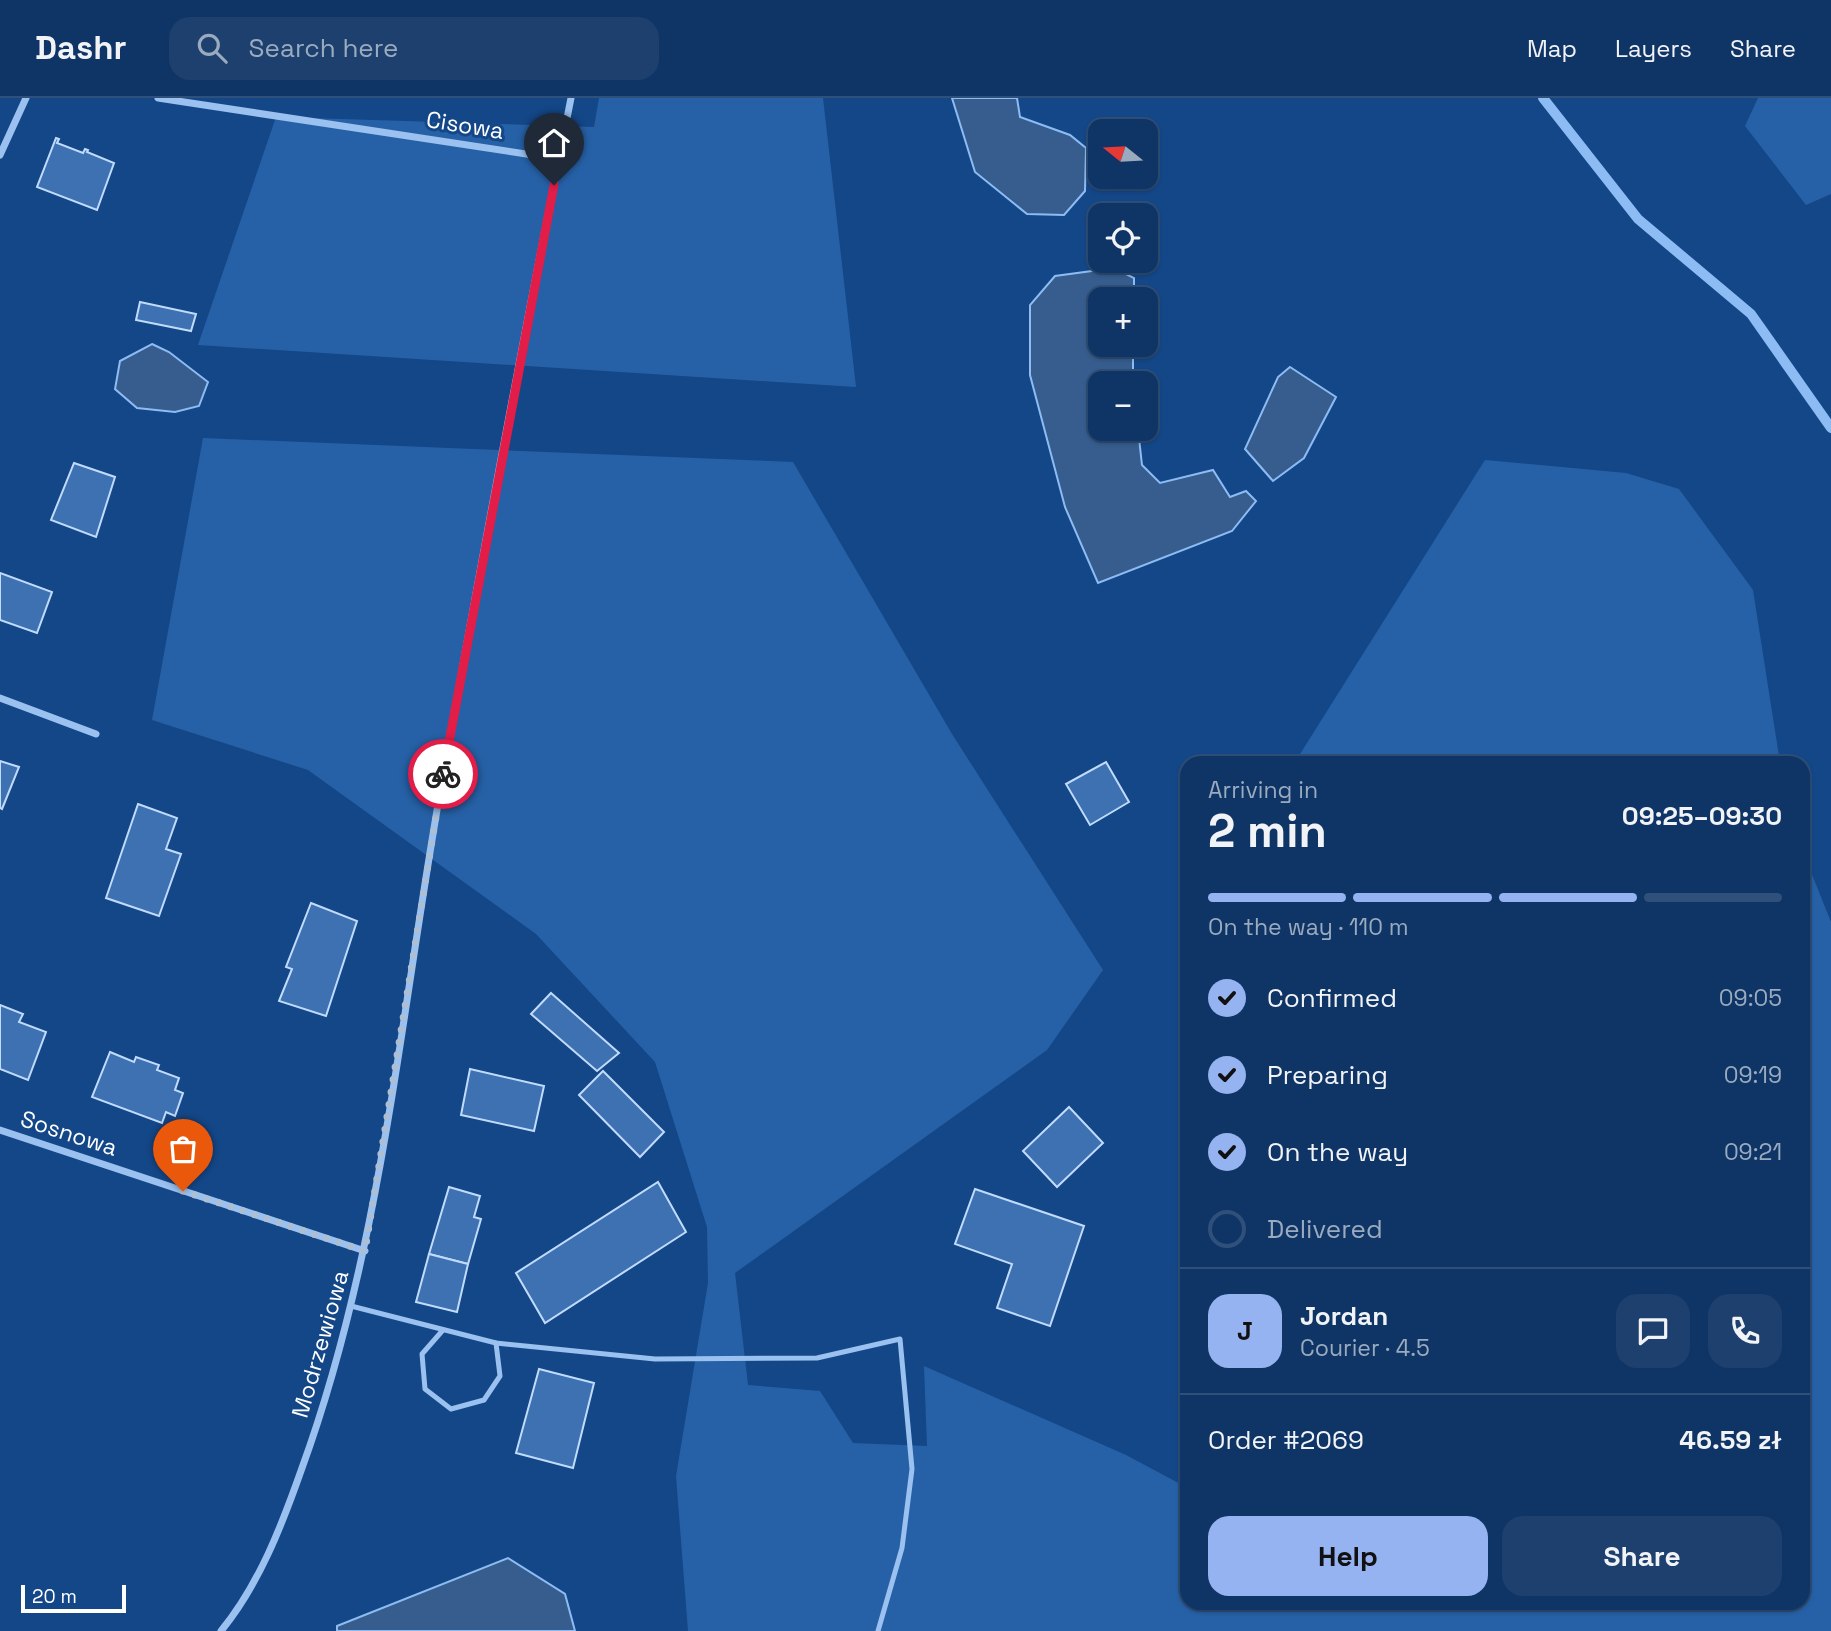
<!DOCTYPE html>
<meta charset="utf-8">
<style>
:root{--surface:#0f3566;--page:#1d406f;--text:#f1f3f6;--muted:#9babbf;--line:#2f507a;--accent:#95b2f1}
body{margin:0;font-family:"Space Grotesk",sans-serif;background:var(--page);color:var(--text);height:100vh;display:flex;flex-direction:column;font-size:26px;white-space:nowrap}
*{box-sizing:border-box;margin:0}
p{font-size:23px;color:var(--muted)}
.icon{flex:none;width:38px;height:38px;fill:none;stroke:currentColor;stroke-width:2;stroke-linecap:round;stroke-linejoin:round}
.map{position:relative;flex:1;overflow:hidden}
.panel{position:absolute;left:1180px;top:658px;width:630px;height:854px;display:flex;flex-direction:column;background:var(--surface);border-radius:21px;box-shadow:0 2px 5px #0004,0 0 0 2px var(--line)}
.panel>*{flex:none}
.needle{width:46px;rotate:288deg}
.tools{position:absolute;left:1088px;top:21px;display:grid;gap:14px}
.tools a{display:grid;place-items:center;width:70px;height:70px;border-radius:14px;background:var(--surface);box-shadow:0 2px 5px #0004,0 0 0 2px var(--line);font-size:35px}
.scale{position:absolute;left:21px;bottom:18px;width:105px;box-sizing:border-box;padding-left:7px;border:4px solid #fff;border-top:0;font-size:19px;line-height:24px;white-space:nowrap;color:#fff;-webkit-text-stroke:5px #144788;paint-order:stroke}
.pin{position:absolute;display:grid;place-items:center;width:60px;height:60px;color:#fff;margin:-72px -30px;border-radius:50% 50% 50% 0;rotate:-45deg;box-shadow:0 0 7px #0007}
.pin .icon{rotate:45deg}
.courier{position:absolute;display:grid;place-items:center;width:70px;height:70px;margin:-35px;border:5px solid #e11d48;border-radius:50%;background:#fff;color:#222;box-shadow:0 2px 9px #0007}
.summary em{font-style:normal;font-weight:600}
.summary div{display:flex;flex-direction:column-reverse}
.summary{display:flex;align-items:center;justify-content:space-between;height:119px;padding:0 28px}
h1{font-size:46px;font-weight:600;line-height:52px}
.bar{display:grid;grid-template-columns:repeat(4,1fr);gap:10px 7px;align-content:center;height:84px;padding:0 28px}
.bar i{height:9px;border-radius:5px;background:var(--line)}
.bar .current{background:var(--accent)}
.bar p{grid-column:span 4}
.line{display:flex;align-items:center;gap:18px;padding:0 28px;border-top:2px solid var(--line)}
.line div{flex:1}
.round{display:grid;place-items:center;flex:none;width:74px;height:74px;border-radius:21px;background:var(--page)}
ol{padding:0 28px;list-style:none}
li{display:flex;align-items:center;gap:21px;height:77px}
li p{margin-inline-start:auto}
li .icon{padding:7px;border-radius:50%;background:var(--accent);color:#111;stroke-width:4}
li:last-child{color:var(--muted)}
li i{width:38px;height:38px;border:4px solid var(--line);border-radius:50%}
.button{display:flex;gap:14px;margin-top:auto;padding:14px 28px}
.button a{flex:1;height:80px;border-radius:21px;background:var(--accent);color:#111;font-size:28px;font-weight:600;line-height:80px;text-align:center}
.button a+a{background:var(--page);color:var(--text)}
header{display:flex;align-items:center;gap:42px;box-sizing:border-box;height:98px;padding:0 35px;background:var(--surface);border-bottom:2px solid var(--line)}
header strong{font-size:33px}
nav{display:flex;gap:38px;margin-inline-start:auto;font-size:24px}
.search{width:490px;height:63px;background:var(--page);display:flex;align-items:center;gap:18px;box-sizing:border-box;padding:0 24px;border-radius:21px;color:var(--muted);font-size:26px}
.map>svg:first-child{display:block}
</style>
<header>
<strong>Dashr</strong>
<div class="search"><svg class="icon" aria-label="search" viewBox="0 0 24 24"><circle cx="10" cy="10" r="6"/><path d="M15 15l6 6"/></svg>Search here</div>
<nav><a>Map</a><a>Layers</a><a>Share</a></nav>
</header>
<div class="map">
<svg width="1831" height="1533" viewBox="0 0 1831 1533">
<rect width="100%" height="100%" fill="#144788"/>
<g fill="#2661a7">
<path d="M599 0H823L856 289 198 247 276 19 594 29Z"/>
<path d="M1758 0H1831V96L1806 107 1745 28Z"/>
<path d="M203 340 793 364 952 636 1103 872 1047 952 735 1175 748 1287 820 1293 853 1345 927 1348 924 1268 1126 1357 1186 1389V1505H1802L1803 754 1831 824V1533H688L676 1378 708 1185 707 1129 655 964 536 836 308 672 152 622Z"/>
<path d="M1485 362 1626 375 1679 391 1753 492 1780 665 1295 664Z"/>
</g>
<g fill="#375d8e" stroke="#8cbcf3" stroke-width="2">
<path d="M952 0H1017L1020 19 1070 37 1086 50 1085 93 1064 117 1027 116 975 74Z"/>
<path d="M1114 170 1134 180V201H1101V247H1133V285H1101V331H1138L1142 367 1160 385 1213 372 1230 399 1246 393 1256 403 1232 433 1098 485 1065 409 1030 277V207L1055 178Z"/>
<path d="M152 246 169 254 208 284 199 308 175 314 137 310 115 291 120 263Z"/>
<path d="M1290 269 1336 299 1304 360 1273 383 1245 351 1278 279Z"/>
<path d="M508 1460 565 1496 575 1533H337V1528Z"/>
</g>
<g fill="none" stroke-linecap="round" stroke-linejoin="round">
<path stroke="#8cbcf3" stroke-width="10" d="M1543 0 1638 121 1751 216 1831 330"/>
</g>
<g fill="#3d71b2" stroke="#c0dbfb" stroke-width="2">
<path d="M56 40 59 41 57 45 83 55 85 51 88 52 87 54 114 65 97 112 37 89Z"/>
<path d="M140 204 196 216 191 233 136 222Z"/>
<path d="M74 365 115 379 96 439 51 422Z"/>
<path d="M0 475 52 494 37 535 0 522Z"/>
<path d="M0 663 19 669 2 711 0 710Z"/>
<path d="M1106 664 1129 704 1090 727 1066 686Z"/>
<path d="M138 706 177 720 166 751 181 756 159 818 106 800Z"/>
<path d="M311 805 357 823 326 918 279 903 292 871 286 869Z"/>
<path d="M551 895 619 955 597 973 531 916Z"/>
<path d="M0 907 23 916 19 924 46 934 28 982 0 971Z"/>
<path d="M110 954 134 964 136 959 159 967 157 972 179 980 175 992 183 995 175 1018 166 1014 162 1025 92 999Z"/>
<path d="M470 971 544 988 534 1033 461 1017Z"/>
<path d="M603 973 664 1034 640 1059 579 997Z"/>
<path d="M1069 1009 1103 1045 1057 1089 1023 1053Z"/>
<path d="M658 1084 686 1134 545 1225 516 1175Z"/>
<path d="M449 1089 480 1098 474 1119 481 1121 468 1166 429 1156Z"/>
<path d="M975 1091 1084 1128 1050 1228 997 1210 1012 1166 955 1146Z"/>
<path d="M429 1156 468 1166 457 1214 416 1204Z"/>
<path d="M539 1271 594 1285 573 1370 516 1355Z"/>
</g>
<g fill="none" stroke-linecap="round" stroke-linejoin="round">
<g stroke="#9ac1ef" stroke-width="5">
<path d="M351 1208 496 1245 655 1261 817 1260 900 1241 912 1371 902 1450 878 1533"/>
<path d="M443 1232 422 1256 425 1291 451 1311 484 1302 500 1278 496 1245"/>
</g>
<g stroke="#9ac1ef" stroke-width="7">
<path d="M158 0 559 61"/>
<path d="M0 57 26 0"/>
<path d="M0 600 96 636"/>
<path d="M0 1032 365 1153"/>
<path d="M221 1533C259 1487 282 1427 302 1370 381 1153 400 921 440 695 481 463 525 231 571 0"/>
</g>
</g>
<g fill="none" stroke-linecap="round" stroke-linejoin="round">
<path stroke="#adbfd5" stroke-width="7" stroke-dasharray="0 12.6" d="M183 1093 365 1153 443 676"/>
<path stroke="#e11d48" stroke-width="9" d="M443 676 554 87"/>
</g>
<g text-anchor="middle" stroke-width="6" stroke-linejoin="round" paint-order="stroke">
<g font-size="23" fill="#fff" stroke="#144788">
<text transform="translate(465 27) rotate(9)" y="8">Cisowa</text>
<text transform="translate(69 1035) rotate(18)" y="8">Sosnowa</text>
<text transform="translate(320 1246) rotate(-74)" y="8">Modrzewiowa</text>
</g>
</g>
</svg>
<div class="tools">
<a><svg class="needle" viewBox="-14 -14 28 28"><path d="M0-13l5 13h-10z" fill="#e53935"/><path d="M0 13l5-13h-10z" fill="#9babbf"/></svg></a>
<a><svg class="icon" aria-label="locate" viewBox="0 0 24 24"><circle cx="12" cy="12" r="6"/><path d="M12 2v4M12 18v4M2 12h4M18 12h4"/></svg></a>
<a>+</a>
<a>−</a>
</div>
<div class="scale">20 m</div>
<div class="pin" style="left:183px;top:1093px;background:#ea580c"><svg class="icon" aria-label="bag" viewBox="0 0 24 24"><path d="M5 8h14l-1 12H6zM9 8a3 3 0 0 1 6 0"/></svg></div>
<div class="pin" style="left:554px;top:87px;background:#1f2937"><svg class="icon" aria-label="home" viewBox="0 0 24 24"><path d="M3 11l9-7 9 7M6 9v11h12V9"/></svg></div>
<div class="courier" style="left:443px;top:676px"><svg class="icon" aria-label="bike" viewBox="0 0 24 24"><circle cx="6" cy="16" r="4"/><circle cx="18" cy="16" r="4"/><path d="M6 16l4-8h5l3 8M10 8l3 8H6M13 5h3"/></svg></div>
<section class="panel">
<div class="summary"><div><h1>2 min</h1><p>Arriving in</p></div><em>09:25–09:30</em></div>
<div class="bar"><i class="current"></i><i class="current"></i><i class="current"></i><i></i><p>On the way · 110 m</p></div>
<ol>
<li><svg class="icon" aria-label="check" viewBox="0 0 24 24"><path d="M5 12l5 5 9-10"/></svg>Confirmed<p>09:05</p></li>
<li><svg class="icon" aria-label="check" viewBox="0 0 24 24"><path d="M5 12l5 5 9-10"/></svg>Preparing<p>09:19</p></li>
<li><svg class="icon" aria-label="check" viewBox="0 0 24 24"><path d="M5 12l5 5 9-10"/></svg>On the way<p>09:21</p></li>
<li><i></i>Delivered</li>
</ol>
<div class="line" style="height:126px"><b class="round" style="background:var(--accent);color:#111">J</b><div><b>Jordan</b><p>Courier · 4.5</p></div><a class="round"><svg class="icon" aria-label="chat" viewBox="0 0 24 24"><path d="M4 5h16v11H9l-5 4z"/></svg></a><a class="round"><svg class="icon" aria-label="phone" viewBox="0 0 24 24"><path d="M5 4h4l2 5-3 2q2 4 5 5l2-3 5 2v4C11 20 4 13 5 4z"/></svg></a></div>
<div class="line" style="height:91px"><div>Order #2069</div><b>46.59 zł</b></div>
<div class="button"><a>Help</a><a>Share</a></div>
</section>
</div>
